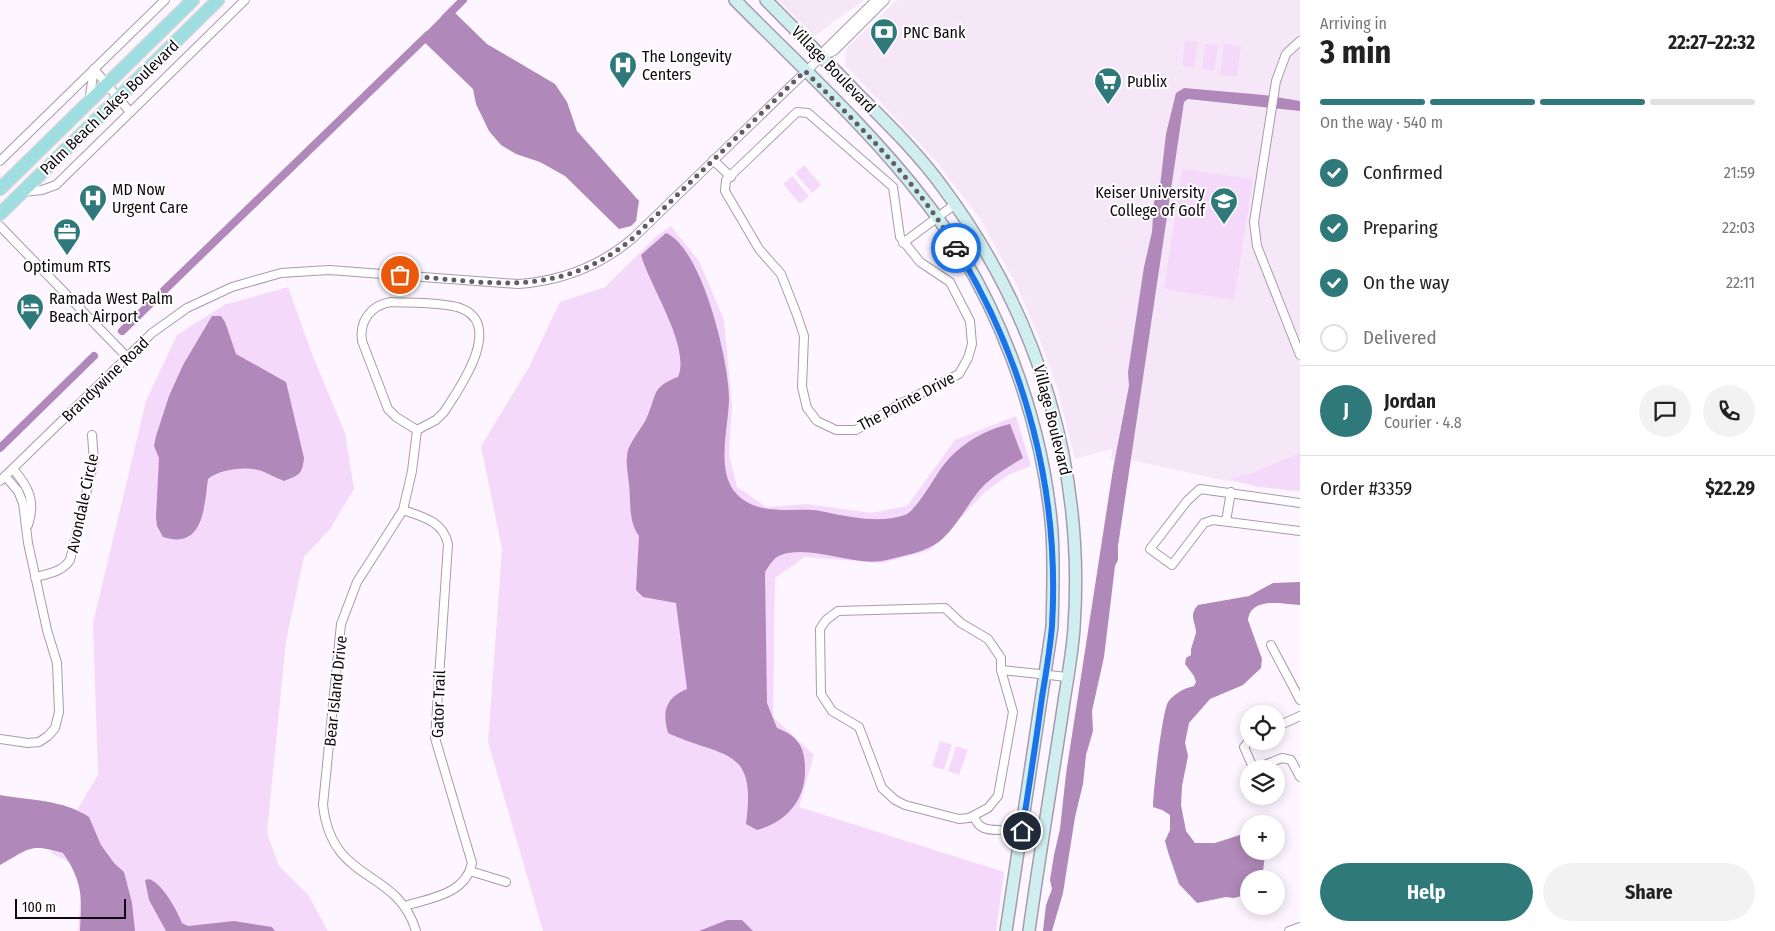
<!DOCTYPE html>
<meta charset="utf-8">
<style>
:root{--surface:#fff;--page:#f2f2f2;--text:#222;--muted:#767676;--line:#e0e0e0;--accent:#30797b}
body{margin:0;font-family:"Fira Sans Condensed",sans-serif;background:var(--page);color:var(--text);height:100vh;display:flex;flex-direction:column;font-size:19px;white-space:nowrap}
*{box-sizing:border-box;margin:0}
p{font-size:16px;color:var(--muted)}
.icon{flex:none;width:28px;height:28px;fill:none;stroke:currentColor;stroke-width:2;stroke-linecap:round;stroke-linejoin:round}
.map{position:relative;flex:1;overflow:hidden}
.sheet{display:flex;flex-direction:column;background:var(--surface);width:475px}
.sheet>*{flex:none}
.buttons{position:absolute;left:1240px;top:705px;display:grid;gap:10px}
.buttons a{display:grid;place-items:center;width:45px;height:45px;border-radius:50%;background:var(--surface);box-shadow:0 2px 12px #0003;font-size:25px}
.scale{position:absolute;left:15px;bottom:12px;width:111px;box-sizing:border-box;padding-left:5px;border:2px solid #0f0910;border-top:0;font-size:14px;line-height:18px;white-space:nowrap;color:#0f0910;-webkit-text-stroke:4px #fff;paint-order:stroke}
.pin{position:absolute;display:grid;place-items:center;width:42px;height:42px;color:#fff;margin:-21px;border:2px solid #fff;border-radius:50%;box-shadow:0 1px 5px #0007}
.courier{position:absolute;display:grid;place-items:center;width:50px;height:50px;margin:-25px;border:4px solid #1a73e8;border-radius:50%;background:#fff;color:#222;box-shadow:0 1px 6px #0007}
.overview em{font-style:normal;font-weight:700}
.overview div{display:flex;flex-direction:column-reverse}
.overview{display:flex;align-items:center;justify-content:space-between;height:85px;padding:0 20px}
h1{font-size:32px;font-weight:700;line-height:38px}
.bar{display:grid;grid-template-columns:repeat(4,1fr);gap:8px 5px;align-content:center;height:60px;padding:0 20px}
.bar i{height:6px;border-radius:4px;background:var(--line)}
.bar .active{background:var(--accent)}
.bar p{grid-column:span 4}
.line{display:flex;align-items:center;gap:12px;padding:0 20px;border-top:1px solid var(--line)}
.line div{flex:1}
.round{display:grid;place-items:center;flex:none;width:52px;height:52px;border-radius:26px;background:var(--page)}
ol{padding:0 20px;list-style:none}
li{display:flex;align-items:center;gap:15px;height:55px}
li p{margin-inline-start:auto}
li .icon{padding:5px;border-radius:50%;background:var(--accent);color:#fff;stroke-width:4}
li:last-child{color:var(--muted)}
li i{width:28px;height:28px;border:2px solid var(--line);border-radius:50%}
.cta{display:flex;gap:10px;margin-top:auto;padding:10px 20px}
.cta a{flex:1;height:58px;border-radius:30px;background:var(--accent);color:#fff;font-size:20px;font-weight:700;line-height:58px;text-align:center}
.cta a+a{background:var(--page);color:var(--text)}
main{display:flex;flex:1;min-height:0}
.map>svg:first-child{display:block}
</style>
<main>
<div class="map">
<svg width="1300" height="931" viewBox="0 0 1300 931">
<rect width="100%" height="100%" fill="#fdf5ff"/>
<g fill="#f5e7f8">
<path d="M778 0H864L814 36Z"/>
<path d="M897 0H1300V492L1222 480 1130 460H1111L1112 449 1075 459 1057 388 1039 337 1017 286 980 219 935 160 845 65 846 49Z"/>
</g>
<g fill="#f5d9fb">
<path d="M1185 40 1198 42 1194 68 1182 66Z"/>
<path d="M1205 44 1218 45 1214 71 1202 69Z"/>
<path d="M1224 44 1241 46 1237 77 1220 75Z"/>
<path d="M804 165 821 185 812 193 795 173Z"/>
<path d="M1182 169 1253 179 1234 300 1164 289Z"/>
<path d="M792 176 809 196 800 204 783 184Z"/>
<path d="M671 226 699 261 724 320 732 406 729 454 737 487 766 507 807 504 871 513 907 506 955 440 1016 416 1031 466 1008 475 984 493 930 550 882 563 805 557 775 578 773 717 814 755 799 807 1004 872 996 931H543L488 742 502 549 481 446 528 369 560 302 605 287 657 236Z"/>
<path d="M288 287 312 354 345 433 354 489 330 529 304 557 286 641 267 833 279 866 308 895 328 931H78L81 893 71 863 51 853 98 775 93 623 146 401 177 335 224 305Z"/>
<path d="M1300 453V491L1258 487 1229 478 1249 474Z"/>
<path d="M940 741 952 745 944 770 932 766Z"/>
<path d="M956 746 968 750 959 775 948 771Z"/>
</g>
<g fill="#b088b9">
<path d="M450 8 487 44 555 84 567 102 577 131 639 201 636 221 631 226 619 229 565 176 540 162 516 154 501 145 489 131 476 104 473 89 420 38Z"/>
<path d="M1184 88 1264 95 1300 101V111L1188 99 1184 102 1118 546V560L1115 566 1104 657 1092 711 1093 731 1086 755 1083 784 1075 817 1063 893 1052 931H1043L1046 905 1052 889 1050 880 1054 855 1060 829 1066 774 1113 469 1129 386 1128 372 1144 267 1152 232 1154 202 1160 186 1166 134 1176 93Z"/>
<path d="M666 233C702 248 729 361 729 398 729 425 716 467 734 491 753 515 785 509 812 510 818 510 824 512 830 513 854 518 881 523 905 515 916 511 934 478 942 467 959 445 983 430 1010 424L1023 458C1008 467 989 478 978 492 966 507 951 536 934 545 920 553 903 556 887 560 855 568 812 544 781 555 773 558 769 566 765 572L767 703 777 728C798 736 805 747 805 769 806 799 787 822 757 830L746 824C757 745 724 759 668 733 662 712 665 698 687 689L676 603 643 597 636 590 639 536C628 521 631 502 629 484 628 472 625 463 628 450 632 439 642 428 647 417 657 395 651 387 678 377 691 347 650 287 641 255Z"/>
<path d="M212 316H221L225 322 236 354 286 382 304 458C302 475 299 475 284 481 276 478 269 474 262 471 247 466 220 469 208 479 204 507 204 550 163 537L157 526 156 517 159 458 154 446 156 436 169 396 183 365Z"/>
<path d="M1300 582V605C1283 604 1251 596 1248 620L1262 659 1261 668 1243 685 1210 699 1189 723 1185 743 1188 756 1182 786 1181 805 1186 831 1195 843H1215L1249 832V851H1264L1265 855 1262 879H1249V894L1234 898 1226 897 1197 903 1179 884 1168 852 1165 841 1170 830V815L1162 810 1153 807C1153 792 1162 713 1168 702 1174 694 1184 688 1194 686L1196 682 1194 676 1185 664 1186 658 1191 655V649L1196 633C1196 622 1188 616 1198 605L1249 596 1273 583Z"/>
<path d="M0 795C29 800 64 800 89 817L101 845 114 863 124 872 132 903 135 931H80C82 897 83 882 63 853 28 843 30 849 0 865Z"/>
<path d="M149 879C162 883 177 910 182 923L188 926 234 921 272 927 275 931H166L149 900 145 880Z"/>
<path d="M727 920H742L753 931H699Z"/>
</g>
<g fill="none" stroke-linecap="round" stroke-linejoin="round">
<g stroke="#b088b9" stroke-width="8">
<path d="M445 18 463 0"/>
<path d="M122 331 428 35"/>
<path d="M0 448 94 356"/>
</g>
<g stroke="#aa99ae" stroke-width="10">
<g id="street">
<path d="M1300 41 1286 54 1276 81 1254 222 1257 246 1300 355"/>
<path d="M822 56 834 51 885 0"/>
<path d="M94 69 130 112"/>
<path d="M89 102 94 69"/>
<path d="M797 112 808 113 893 187 900 237 920 262 950 282 970 321 972 344 968 358 959 374 898 405 856 430H836L817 421 807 408 802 387 804 336 797 315 781 274 759 249 725 191 726 180Z"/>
<path d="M713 160 731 177"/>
<path d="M0 161 165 0"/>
<path d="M23 192 42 190 56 185 245 0"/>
<path d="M0 226 127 357"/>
<path d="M903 243 954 205"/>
<path d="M391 302C412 303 437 302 457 307 507 321 460 388 444 412L436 420 417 430 396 417 388 409 362 341C359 321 371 305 391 302Z"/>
<path d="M13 469C29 487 36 502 28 525"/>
<path d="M0 481 152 333 187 308 232 287 281 273 329 270 518 284C562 281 599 267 633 238L822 56 826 49 876 0"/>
<path d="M1300 503 1200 489 1187 501 1150 549 1172 565 1204 523 1213 520 1300 531"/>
<path d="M403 510C423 517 443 521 448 544L435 738 472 863C466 894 431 898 405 906"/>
<path d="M1226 521 1231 492"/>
<path d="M35 577C48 574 62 572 70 560L94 461 92 435"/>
<path d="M945 608 961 623 988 639 1001 658V670L1013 712 998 796 988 808 969 818 959 819 905 805 895 800 882 788 859 727 832 711 821 694 820 629 826 620 838 611Z"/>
<path d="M1271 645 1300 700"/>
<path d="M1001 670 1067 677"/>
<path d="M1276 727 1300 716"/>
<path d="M0 739 28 743 39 742 48 736 55 728 59 712 57 663 47 630 28 543 23 503 18 491 5 476"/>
<path d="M1249 741 1244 747 1252 765 1257 768 1282 758 1291 760 1300 777"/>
<path d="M974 816C978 829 987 830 999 830"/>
<path d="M470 871 506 882"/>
<path d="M416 931C397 867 332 885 323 805L341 624 357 582 403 510 412 471 417 430"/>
<path d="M1289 931 1300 927"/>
</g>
</g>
<g stroke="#aa99ae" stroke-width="14">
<g id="secondary">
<path d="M735 0C799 65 869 128 925 201 996 292 1043 418 1052 532 1054 564 1053 596 1052 627L1006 931"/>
<path d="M766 0C797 31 827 62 857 93 888 124 919 154 944 189 1039 317 1085 469 1074 628 1072 657 1066 686 1062 715 1051 787 1039 859 1029 931"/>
</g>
</g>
<g stroke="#d9d8d9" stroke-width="15">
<g id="primary">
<path d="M0 189 193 0"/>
<path d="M0 214 218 0"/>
</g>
</g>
<use href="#street" stroke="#fff" stroke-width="8"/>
<use href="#secondary" stroke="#cfeeef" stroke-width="11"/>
<use href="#primary" stroke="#9edee0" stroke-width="12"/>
</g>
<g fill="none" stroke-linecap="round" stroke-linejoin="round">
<path stroke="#625c64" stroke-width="5" stroke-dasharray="0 9" d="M400 275C489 282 559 300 633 238L805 71C860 127 916 180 956 248"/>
<path stroke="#1a73e8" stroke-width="6" d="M956 248C1026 362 1060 492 1052 626 1050 650 1046 673 1042 697 1036 742 1029 787 1022 831"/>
</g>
<defs>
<g id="bank-pin" transform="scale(1.4375)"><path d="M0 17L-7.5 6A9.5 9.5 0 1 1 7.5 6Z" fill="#30797b" stroke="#fff"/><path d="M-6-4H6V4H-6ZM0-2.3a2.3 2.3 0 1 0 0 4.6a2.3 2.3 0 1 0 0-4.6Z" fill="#fff"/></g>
<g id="hospital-pin" transform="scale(1.4375)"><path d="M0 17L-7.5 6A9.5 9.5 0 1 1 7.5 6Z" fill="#30797b" stroke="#fff"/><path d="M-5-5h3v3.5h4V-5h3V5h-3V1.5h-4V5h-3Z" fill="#fff"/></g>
<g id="supermarket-pin" transform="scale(1.4375)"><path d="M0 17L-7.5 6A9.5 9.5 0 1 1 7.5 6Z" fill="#30797b" stroke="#fff"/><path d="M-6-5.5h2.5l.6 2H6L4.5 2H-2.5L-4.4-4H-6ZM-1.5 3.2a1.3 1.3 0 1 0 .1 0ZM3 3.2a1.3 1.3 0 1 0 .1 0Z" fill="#fff"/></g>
<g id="university-pin" transform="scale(1.4375)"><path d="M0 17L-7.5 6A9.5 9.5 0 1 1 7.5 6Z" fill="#30797b" stroke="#fff"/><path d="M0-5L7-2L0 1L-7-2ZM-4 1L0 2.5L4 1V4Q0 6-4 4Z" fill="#fff"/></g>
<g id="office-pin" transform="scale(1.4375)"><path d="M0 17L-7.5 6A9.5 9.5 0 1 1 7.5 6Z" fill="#30797b" stroke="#fff"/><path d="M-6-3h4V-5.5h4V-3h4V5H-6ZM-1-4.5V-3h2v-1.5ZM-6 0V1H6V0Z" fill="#fff"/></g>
<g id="hotel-pin" transform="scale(1.4375)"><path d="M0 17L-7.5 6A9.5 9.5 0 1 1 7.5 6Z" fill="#30797b" stroke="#fff"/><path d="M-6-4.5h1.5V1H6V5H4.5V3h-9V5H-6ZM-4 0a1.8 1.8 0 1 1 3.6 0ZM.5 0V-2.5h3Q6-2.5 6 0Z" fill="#fff"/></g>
</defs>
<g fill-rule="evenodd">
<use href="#bank-pin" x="884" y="32"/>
<use href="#hospital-pin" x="623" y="65"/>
<use href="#supermarket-pin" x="1108" y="81"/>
<use href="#hospital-pin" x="93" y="198"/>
<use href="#university-pin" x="1224" y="201"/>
<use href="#office-pin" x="67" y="232"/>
<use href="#hotel-pin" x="30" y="307"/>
</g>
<g text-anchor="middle" stroke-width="4" stroke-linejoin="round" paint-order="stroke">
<g font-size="16" fill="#0f0910" stroke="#fff" text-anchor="start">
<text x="903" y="38">PNC Bank</text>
<text x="642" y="62">The Longevity<tspan x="642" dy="18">Centers</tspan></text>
<text x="1127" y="87">Publix</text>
<text x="112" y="195">MD Now<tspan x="112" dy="18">Urgent Care</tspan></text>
<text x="1205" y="198" text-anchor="end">Keiser University<tspan x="1205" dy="18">College of Golf</tspan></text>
<text x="67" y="272" text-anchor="middle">Optimum RTS</text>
<text x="49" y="304">Ramada West Palm<tspan x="49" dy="18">Beach Airport</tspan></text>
</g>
<g font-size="16" fill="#0f0910" stroke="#fff">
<text transform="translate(834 69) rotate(46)" y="6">Village Boulevard</text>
<text transform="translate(109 107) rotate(-44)" y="6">Palm Beach Lakes Boulevard</text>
<text transform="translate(105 379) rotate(-44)" y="6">Brandywine Road</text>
<text transform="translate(906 401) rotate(-28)" y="6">The Pointe Drive</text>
<text transform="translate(1053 420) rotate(76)" y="6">Village Boulevard</text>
<text transform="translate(82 503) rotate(-78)" y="6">Avondale Circle</text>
<text transform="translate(335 691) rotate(-84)" y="6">Bear Island Drive</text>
<text transform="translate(438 704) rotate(-88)" y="6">Gator Trail</text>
</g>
</g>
</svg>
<div class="buttons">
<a><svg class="icon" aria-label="locate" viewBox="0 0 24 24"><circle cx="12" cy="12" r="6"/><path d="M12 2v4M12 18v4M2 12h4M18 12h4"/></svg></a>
<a><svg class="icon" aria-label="layers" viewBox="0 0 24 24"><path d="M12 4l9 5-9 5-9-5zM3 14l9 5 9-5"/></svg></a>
<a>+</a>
<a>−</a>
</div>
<div class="scale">100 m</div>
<div class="pin" style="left:400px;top:275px;background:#ea580c"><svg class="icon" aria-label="bag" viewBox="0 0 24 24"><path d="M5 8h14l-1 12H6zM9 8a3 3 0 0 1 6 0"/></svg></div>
<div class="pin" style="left:1022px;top:831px;background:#1f2937"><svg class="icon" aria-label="home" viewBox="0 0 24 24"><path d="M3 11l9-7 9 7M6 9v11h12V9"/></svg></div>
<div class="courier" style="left:956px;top:248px"><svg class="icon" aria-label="car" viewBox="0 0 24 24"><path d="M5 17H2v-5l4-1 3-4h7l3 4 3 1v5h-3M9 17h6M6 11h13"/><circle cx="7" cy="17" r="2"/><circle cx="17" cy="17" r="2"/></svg></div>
</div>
<section class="sheet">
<div class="overview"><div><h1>3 min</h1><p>Arriving in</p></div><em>22:27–22:32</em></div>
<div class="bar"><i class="active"></i><i class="active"></i><i class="active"></i><i></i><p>On the way · 540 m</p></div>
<ol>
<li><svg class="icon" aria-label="check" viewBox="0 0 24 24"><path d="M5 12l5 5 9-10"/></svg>Confirmed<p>21:59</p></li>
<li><svg class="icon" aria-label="check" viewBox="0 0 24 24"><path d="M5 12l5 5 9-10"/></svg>Preparing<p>22:03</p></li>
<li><svg class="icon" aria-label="check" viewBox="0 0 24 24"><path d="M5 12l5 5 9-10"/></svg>On the way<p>22:11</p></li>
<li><i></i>Delivered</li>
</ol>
<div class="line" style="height:90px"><b class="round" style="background:var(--accent);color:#fff">J</b><div><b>Jordan</b><p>Courier · 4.8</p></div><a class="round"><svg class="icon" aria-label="chat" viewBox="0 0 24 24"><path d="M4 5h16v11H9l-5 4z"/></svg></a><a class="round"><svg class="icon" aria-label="phone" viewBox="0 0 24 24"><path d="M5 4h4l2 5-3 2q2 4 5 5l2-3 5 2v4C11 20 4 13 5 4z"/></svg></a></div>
<div class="line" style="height:65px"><div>Order #3359</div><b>$22.29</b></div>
<div class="cta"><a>Help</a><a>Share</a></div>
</section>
</main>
